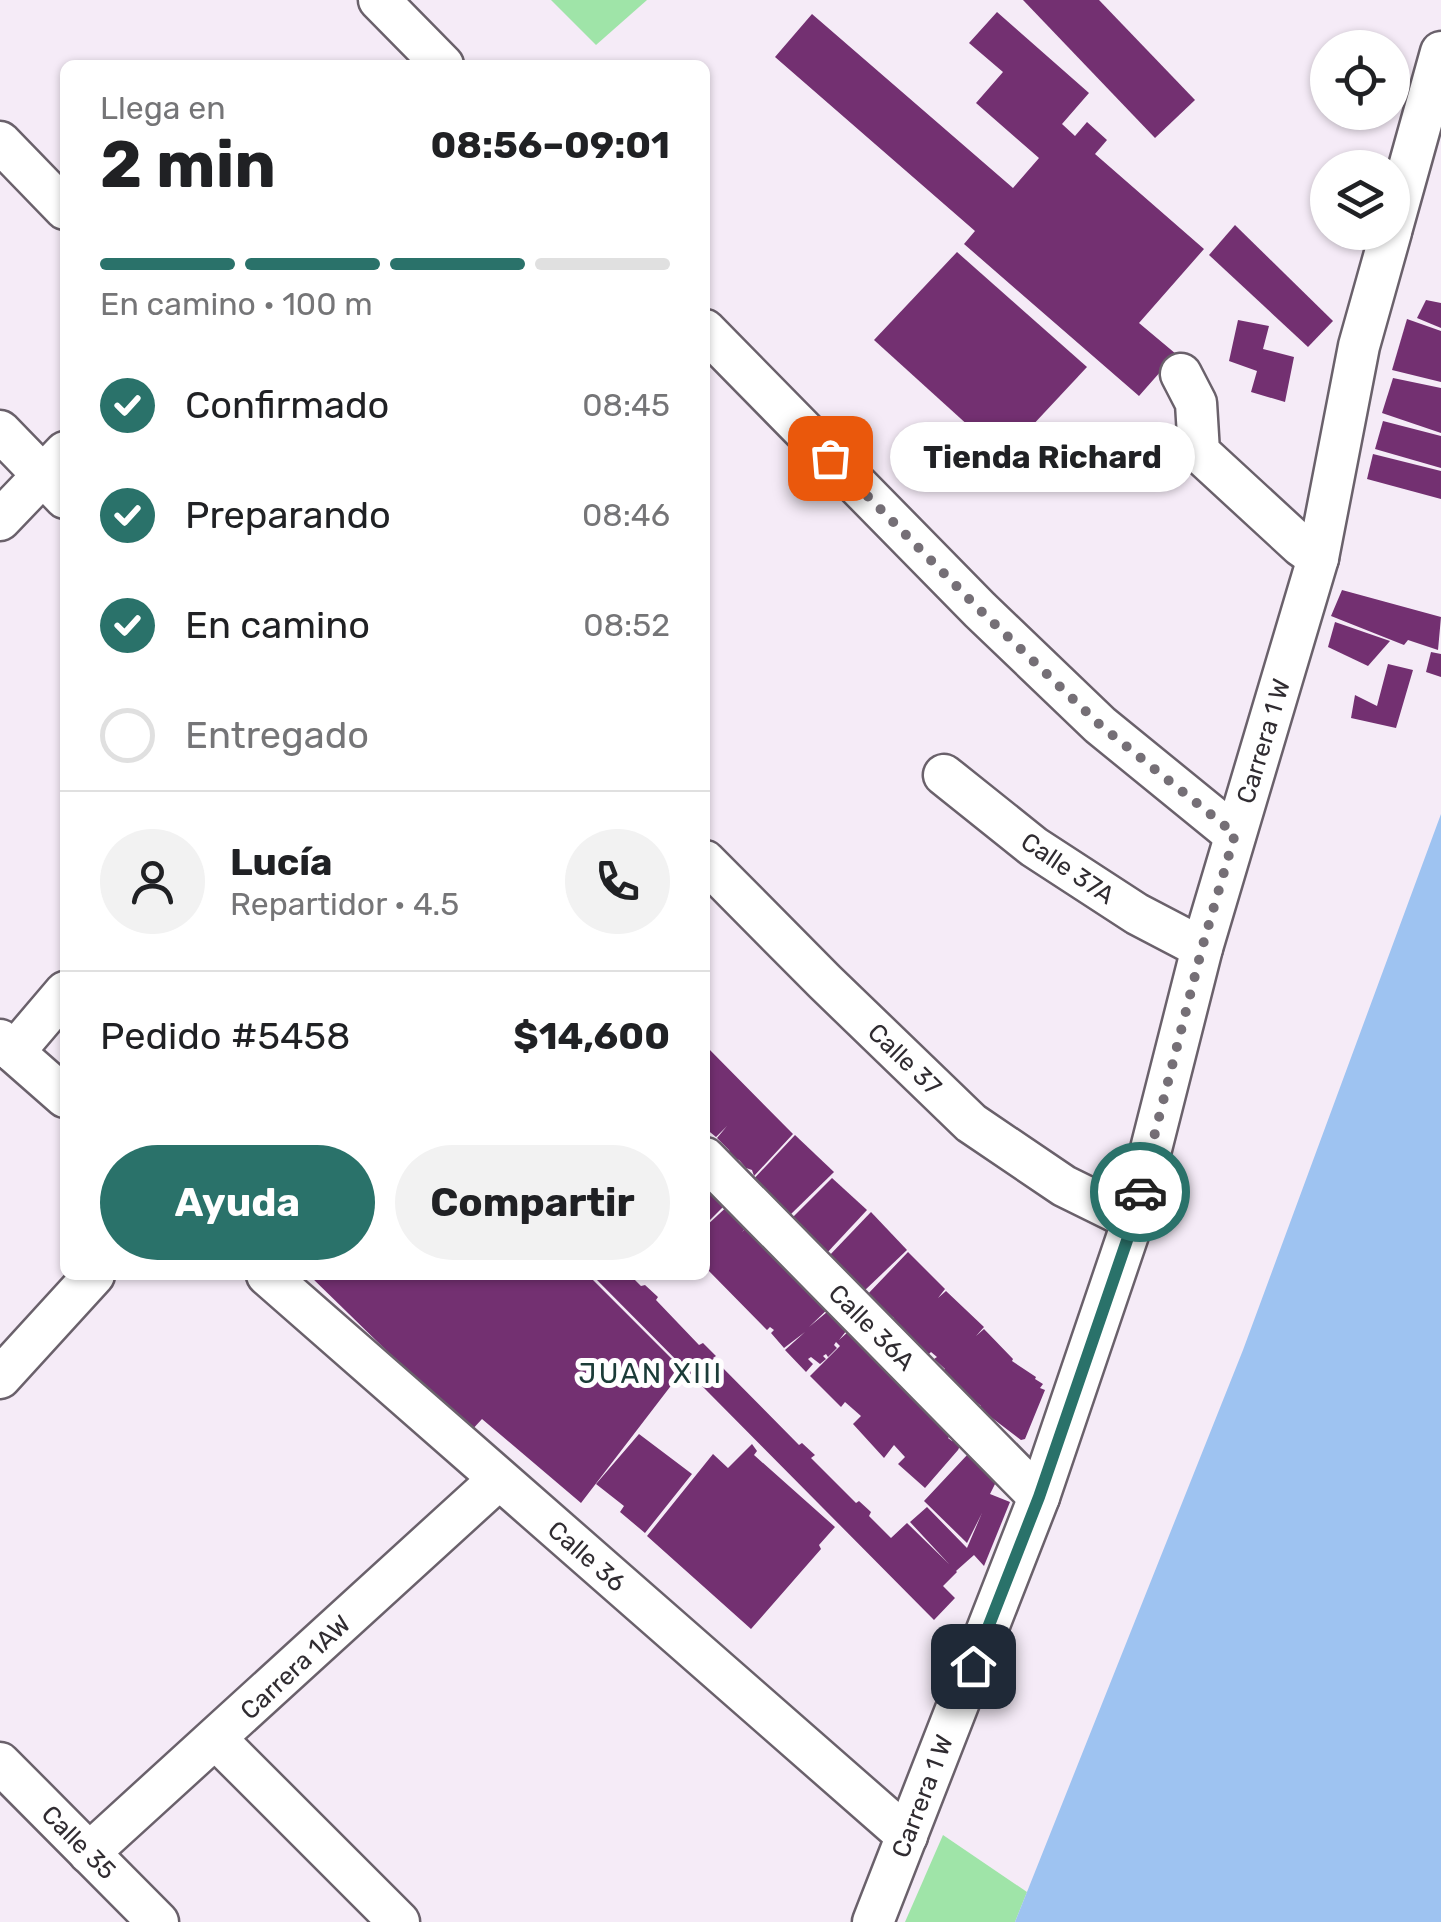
<!DOCTYPE html>
<html lang="es">
<meta charset="utf-8">
<style>
:root{--surface:#fff;--page:#f2f2f2;--text:#202124;--muted:#757577;--line:#e0e0e0;--accent:#2a726a}
body{margin:0;font-family:Rubik,sans-serif;background:var(--page);color:var(--text);height:100vh;display:flex;flex-direction:column;font-size:38px;white-space:nowrap}
*{box-sizing:border-box;margin:0}
p{font-size:32px;color:var(--muted)}
.icon{flex:none;width:55px;height:55px;fill:none;stroke:currentColor;stroke-width:2;stroke-linecap:round;stroke-linejoin:round}
.map{position:relative;flex:1;overflow:hidden}
.side{position:absolute;left:60px;top:60px;width:650px;height:1220px;display:flex;flex-direction:column;background:var(--surface);border-radius:15px;box-shadow:0 2px 8px #0004}
.side>*{flex:none}
.tools{position:absolute;left:1310px;top:30px;display:grid;gap:20px}
.tools a{display:grid;place-items:center;width:100px;height:100px;border-radius:50%;background:var(--surface);box-shadow:0 2px 8px #0004;font-size:50px}
.pin{position:absolute;display:grid;place-items:center;width:85px;height:85px;color:#fff;margin:-42px;border-radius:20px;box-shadow:0 5px 15px #0006}
.courier{position:absolute;display:grid;place-items:center;width:100px;height:100px;margin:-50px;border:8px solid #2a726a;border-radius:50%;background:#fff;color:#222;box-shadow:0 2px 12px #0007}
.bubble{position:absolute;height:70px;border-radius:35px;background:var(--surface);box-shadow:0 2px 8px #0004;font-size:32px;font-weight:700;line-height:70px;text-align:center}
.head em{font-style:normal;font-weight:700}
.head div{display:flex;flex-direction:column-reverse}
.head{display:flex;align-items:center;justify-content:space-between;height:170px;padding:0 40px}
h1{font-size:65px;font-weight:700;line-height:75px}
.bar{display:grid;grid-template-columns:repeat(4,1fr);gap:15px 10px;align-content:center;height:120px;padding:0 40px}
.bar i{height:12px;border-radius:8px;background:var(--line)}
.bar .selected{background:var(--accent)}
.bar p{grid-column:span 4}
.line{display:flex;align-items:center;gap:25px;padding:0 40px;border-top:2px solid var(--line)}
.line div{flex:1}
.round{display:grid;place-items:center;flex:none;width:105px;height:105px;border-radius:52px;background:var(--page)}
ol{padding:0 40px;list-style:none}
li{display:flex;align-items:center;gap:30px;height:110px}
li p{margin-inline-start:auto}
li .icon{padding:10px;border-radius:50%;background:var(--accent);color:#fff;stroke-width:4}
li:last-child{color:var(--muted)}
li i{width:55px;height:55px;border:5px solid var(--line);border-radius:50%}
.primary-button{display:flex;gap:20px;margin-top:auto;padding:20px 40px}
.primary-button a{flex:1;height:115px;border-radius:60px;background:var(--accent);color:#fff;font-size:40px;font-weight:700;line-height:115px;text-align:center}
.primary-button a+a{background:var(--page);color:var(--text)}
.map>svg:first-child{display:block}
</style>
<div class="map">
<svg width="1441" height="1922" viewBox="0 0 1441 1922">
<rect width="100%" height="100%" fill="#f5ebf7"/>
<g fill="#9fe4a8">
<path d="M551 0H647L596 45Z"/>
<path d="M943 1835 1027 1892 1015 1922H905Z"/>
</g>
<path fill="#9ec3f1" d="M1441 814V1922H1015L1243 1350Z"/>
<g fill="#733071">
<path d="M1023 0H1099L1195 100 1155 138Z"/>
<path d="M997 12 1089 93 1062 124 1075 136 1087 122 1107 140 1095 154 1204 249 1139 323 1176 354 1139 396 964 244 975 231 775 57 812 14 1013 188 1039 158 976 103 1003 72 969 43Z"/>
<path d="M1235 225 1333 321 1308 347 1209 255Z"/>
<path d="M957 252 1087 367 1003 457 874 340Z"/>
<path d="M1426 300 1441 303V328L1417 318Z"/>
<path d="M1407 319 1441 331V382L1392 370Z"/>
<path d="M1238 320 1269 326 1263 349 1294 357 1285 402 1251 392 1257 371 1229 361Z"/>
<path d="M1393 378 1441 388V433L1382 413Z"/>
<path d="M1383 421 1441 436V468L1375 449Z"/>
<path d="M1373 454 1441 471V499L1367 479Z"/>
<path d="M1342 590 1441 617 1438 650 1408 640 1404 645 1331 616Z"/>
<path d="M1335 622 1390 641 1368 666 1328 647Z"/>
<path d="M1431 652 1441 654V677L1426 672Z"/>
<path d="M1388 664 1413 670 1396 728 1351 718 1355 695 1377 706Z"/>
<path d="M705 1045 793 1134 754 1176 752 1170 746 1168 739 1160 732 1158 729 1150 717 1138 727 1126 716 1137 705 1128Z"/>
<path d="M795 1135 834 1172 788 1217 749 1184Z"/>
<path d="M705 1172 732 1198 705 1225Z"/>
<path d="M832 1178 867 1210 825 1255 789 1221Z"/>
<path d="M733 1201 753 1220 742 1232 755 1220 832 1305 809 1327 827 1312 847 1330 839 1340 849 1331 888 1371 887 1373 897 1383 898 1381 934 1415 932 1418 952 1434 948 1438 952 1441 959 1442 960 1446 958 1450 925 1488 898 1464 905 1457 894 1445 884 1458 853 1424 861 1416 845 1402 841 1407 810 1376 840 1346 836 1342 834 1345 837 1348 828 1357 826 1354 823 1356 826 1359 820 1364 811 1357 808 1359 813 1364 806 1372 785 1350 805 1332 784 1348 771 1333 774 1330 770 1327 767 1330 705 1267V1227Z"/>
<path d="M871 1212 907 1250 863 1292 827 1258Z"/>
<path d="M908 1252 945 1289 938 1298 946 1291 984 1327 976 1336 984 1329 1013 1359 1012 1361 1036 1377 1035 1379 1043 1384 1040 1388 1045 1390 1025 1439 1021 1440 979 1408 981 1406 955 1385 957 1384 943 1371 945 1369 934 1359 937 1357 931 1352 927 1356 891 1323 894 1318 890 1315 887 1318 866 1296Z"/>
<path d="M309 1275H588L683 1370 581 1503 482 1419 470 1432Z"/>
<path d="M592 1275H630L641 1286 645 1285 658 1297 656 1300 699 1345 703 1343 716 1356 713 1358 799 1445 802 1443 815 1455 811 1458 856 1503 859 1501 871 1512 869 1516 891 1538 907 1523 949 1564 910 1522 927 1507 967 1548 982 1513 967 1543 924 1501 968 1454 996 1482 990 1494 1010 1502 984 1566 974 1555 956 1571 957 1572 943 1586 955 1598 934 1620Z"/>
<path d="M639 1434 692 1474 645 1533 620 1512 624 1506 596 1484Z"/>
<path d="M752 1444 757 1451 754 1455 835 1527 819 1545 821 1549 751 1629 647 1536 713 1454 728 1468Z"/>
</g>
<g fill="none" stroke-linecap="round" stroke-linejoin="round">
<g stroke="#6a616b" stroke-width="45">
<g id="minor">
<path d="M379 0 443 65"/>
<path d="M0 142 65 209"/>
<path d="M1392 228 1441 52"/>
<path d="M705 330 980 610 1100 725 1235 835"/>
<path d="M1181 374 1196 403 1199 452 1301 546 1318 558"/>
<path d="M0 431 65 498"/>
<path d="M0 520 65 452"/>
<path d="M944 775 1034 847 1137 914 1202 948"/>
<path d="M705 861 825 982 971 1123 1064 1186 1133 1220"/>
<path d="M0 1040 65 1097"/>
<path d="M14 1052 65 992"/>
<path d="M705 1158 1039 1497"/>
<path d="M267 1275 907 1836"/>
<path d="M0 1378 94 1275"/>
<path d="M216 1739 399 1922"/>
<path d="M0 1763 158 1922"/>
<path d="M89 1853 499 1479"/>
<path d="M873 1922 1039 1497 1133 1220 1202 948 1318 558 1359 346 1391 232"/>
</g>
</g>
<use href="#minor" stroke="#fff" stroke-width="40"/>
</g>
<g fill="none" stroke-linecap="round" stroke-linejoin="round">
<path stroke="#756f76" stroke-width="10" stroke-dasharray="0 18" d="M830 458 980 610 1100 725 1235 834 1202 948 1140 1192"/>
<path stroke="#2a726a" stroke-width="12" d="M973 1666 1039 1497 1134 1220 1140 1192"/>
</g>
<g text-anchor="middle" stroke-width="10" stroke-linejoin="round" paint-order="stroke">
<g font-size="25" fill="#302c31" stroke="#fff">
<text transform="translate(1263 741) rotate(-73)" y="9">Carrera 1 W</text>
<text transform="translate(1068 868) rotate(34)" y="9">Calle 37A</text>
<text transform="translate(905 1059) rotate(44)" y="9">Calle 37</text>
<text transform="translate(872 1327) rotate(45)" y="9">Calle 36A</text>
<text transform="translate(587 1556) rotate(41)" y="9">Calle 36</text>
<text transform="translate(295 1667) rotate(-43)" y="9">Carrera 1AW</text>
<text transform="translate(922 1796) rotate(-69)" y="9">Carrera 1 W</text>
<text transform="translate(79 1842) rotate(45)" y="9">Calle 35</text>
</g>
<g font-size="28" letter-spacing="2.5" fill="#1b3c38" stroke="#fff">
<text x="651" y="1383">JUAN XIII</text>
</g>
</g>
</svg>
<div class="tools">
<a><svg class="icon" aria-label="locate" viewBox="0 0 24 24"><circle cx="12" cy="12" r="6"/><path d="M12 2v4M12 18v4M2 12h4M18 12h4"/></svg></a>
<a><svg class="icon" aria-label="layers" viewBox="0 0 24 24"><path d="M12 4l9 5-9 5-9-5zM3 14l9 5 9-5"/></svg></a>
</div>
<div class="pin" style="left:830px;top:458px;background:#ea580c"><svg class="icon" aria-label="bag" viewBox="0 0 24 24"><path d="M5 8h14l-1 12H6zM9 8a3 3 0 0 1 6 0"/></svg></div>
<div class="pin" style="left:973px;top:1666px;background:#1f2937"><svg class="icon" aria-label="home" viewBox="0 0 24 24"><path d="M3 11l9-7 9 7M6 9v11h12V9"/></svg></div>
<div class="courier" style="left:1140px;top:1192px"><svg class="icon" aria-label="car" viewBox="0 0 24 24"><path d="M5 17H2v-5l4-1 3-4h7l3 4 3 1v5h-3M9 17h6M6 11h13"/><circle cx="7" cy="17" r="2"/><circle cx="17" cy="17" r="2"/></svg></div>
<div class="bubble" style="left:890px;top:422px;width:305px">Tienda Richard</div>
<section class="side">
<div class="head"><div><h1>2 min</h1><p>Llega en</p></div><em>08:56–09:01</em></div>
<div class="bar"><i class="selected"></i><i class="selected"></i><i class="selected"></i><i></i><p>En camino · 100 m</p></div>
<ol>
<li><svg class="icon" aria-label="check" viewBox="0 0 24 24"><path d="M5 12l5 5 9-10"/></svg>Confirmado<p>08:45</p></li>
<li><svg class="icon" aria-label="check" viewBox="0 0 24 24"><path d="M5 12l5 5 9-10"/></svg>Preparando<p>08:46</p></li>
<li><svg class="icon" aria-label="check" viewBox="0 0 24 24"><path d="M5 12l5 5 9-10"/></svg>En camino<p>08:52</p></li>
<li><i></i>Entregado</li>
</ol>
<div class="line" style="height:180px"><a class="round"><svg class="icon" aria-label="person" viewBox="0 0 24 24"><circle cx="12" cy="8" r="4"/><path d="M4 21q1-7 8-7t8 7"/></svg></a><div><b>Lucía</b><p>Repartidor · 4.5</p></div><a class="round"><svg class="icon" aria-label="phone" viewBox="0 0 24 24"><path d="M5 4h4l2 5-3 2q2 4 5 5l2-3 5 2v4C11 20 4 13 5 4z"/></svg></a></div>
<div class="line" style="height:130px"><div>Pedido #5458</div><b>$14,600</b></div>
<div class="primary-button"><a>Ayuda</a><a>Compartir</a></div>
</section>
</div>
